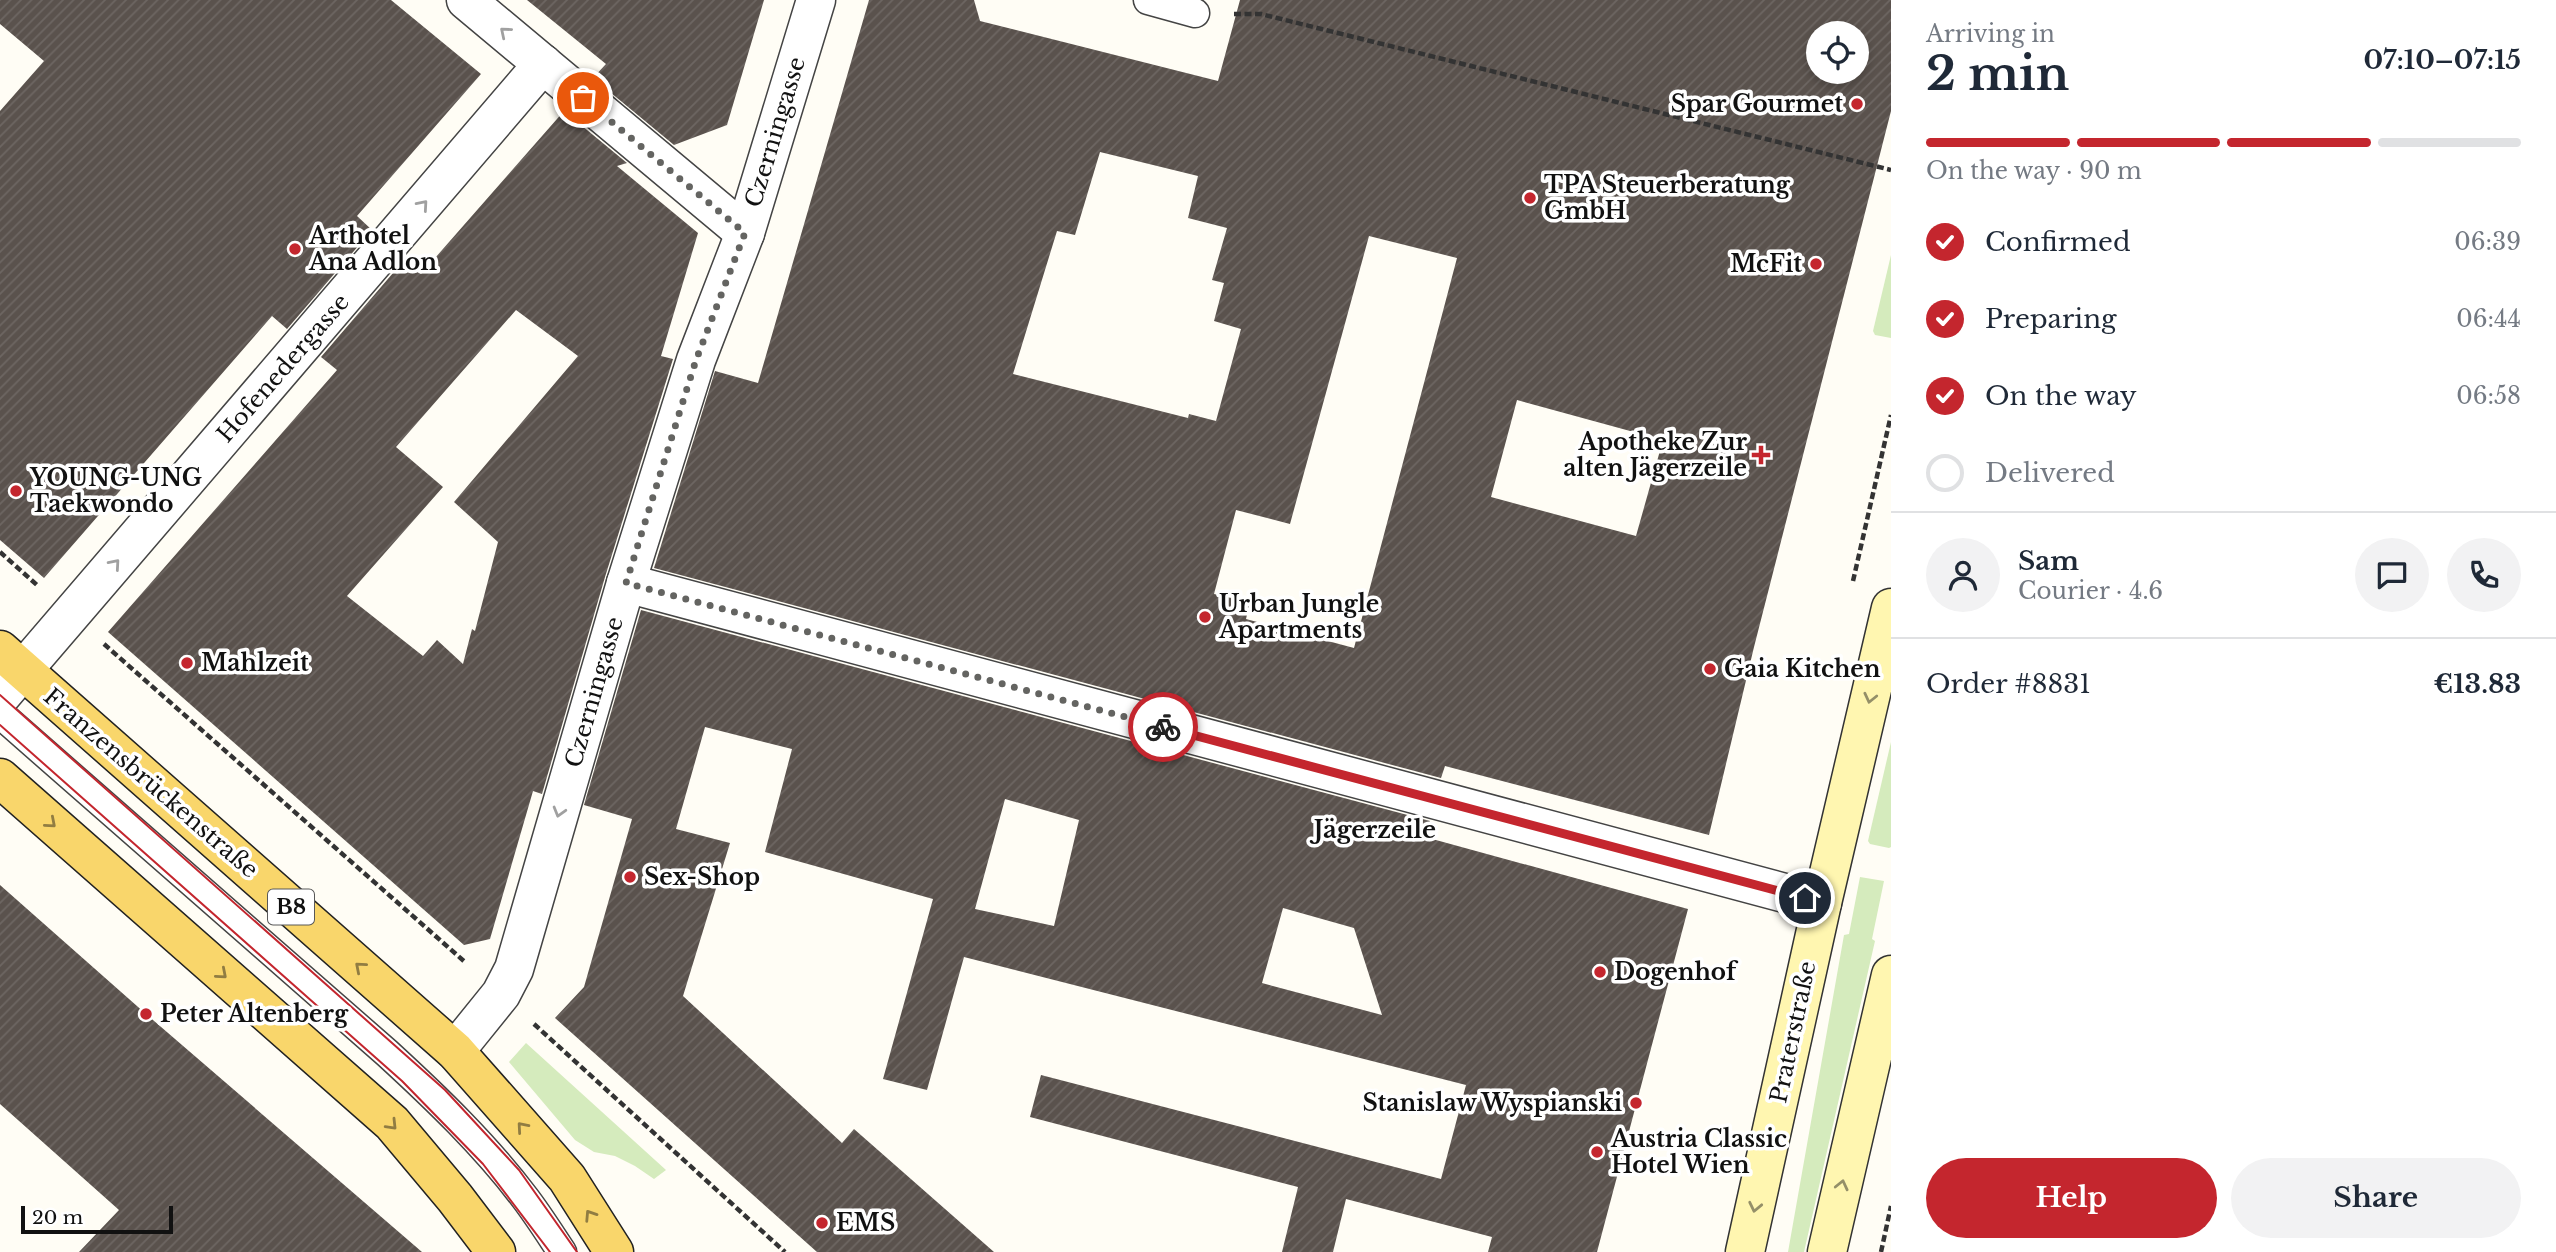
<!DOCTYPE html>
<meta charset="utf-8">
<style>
:root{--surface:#fff;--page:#f2f2f3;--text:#1f2937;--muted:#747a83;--line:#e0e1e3;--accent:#c4262e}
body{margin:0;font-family:"Libre Baskerville",serif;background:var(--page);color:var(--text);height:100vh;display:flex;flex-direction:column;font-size:26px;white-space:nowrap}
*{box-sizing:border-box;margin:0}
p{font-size:23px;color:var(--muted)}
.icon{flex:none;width:38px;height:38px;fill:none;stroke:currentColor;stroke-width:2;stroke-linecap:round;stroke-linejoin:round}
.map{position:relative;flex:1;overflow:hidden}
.side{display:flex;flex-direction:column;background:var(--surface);width:665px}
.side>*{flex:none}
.fabs{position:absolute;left:1806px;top:21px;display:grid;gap:14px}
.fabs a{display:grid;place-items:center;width:63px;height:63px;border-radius:50%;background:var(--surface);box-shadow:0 4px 10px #0003;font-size:35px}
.scale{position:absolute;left:21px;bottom:18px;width:152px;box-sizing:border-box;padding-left:7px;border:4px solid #111;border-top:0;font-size:19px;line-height:24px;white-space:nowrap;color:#111;-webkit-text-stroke:5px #fff;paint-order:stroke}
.pin{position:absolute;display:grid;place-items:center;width:60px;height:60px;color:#fff;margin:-30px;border:4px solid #fff;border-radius:50%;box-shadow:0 2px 7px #0007}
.courier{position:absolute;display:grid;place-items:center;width:70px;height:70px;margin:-35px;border:5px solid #c4262e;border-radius:50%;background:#fff;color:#222;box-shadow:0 2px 9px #0007}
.head em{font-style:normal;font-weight:700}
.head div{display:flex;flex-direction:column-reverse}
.head{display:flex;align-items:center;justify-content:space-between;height:119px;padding:0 35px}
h1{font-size:46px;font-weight:700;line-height:52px}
.bar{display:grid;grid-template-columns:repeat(4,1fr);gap:10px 7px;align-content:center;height:84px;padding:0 35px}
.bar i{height:9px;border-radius:5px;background:var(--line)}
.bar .on{background:var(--accent)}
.bar p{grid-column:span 4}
.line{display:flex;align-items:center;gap:18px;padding:0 35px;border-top:2px solid var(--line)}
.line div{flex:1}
.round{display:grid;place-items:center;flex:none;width:74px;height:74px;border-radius:37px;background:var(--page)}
ol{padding:0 35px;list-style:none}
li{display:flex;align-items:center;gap:21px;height:77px}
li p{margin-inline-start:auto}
li .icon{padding:7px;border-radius:50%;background:var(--accent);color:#fff;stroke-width:4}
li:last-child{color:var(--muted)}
li i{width:38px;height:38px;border:4px solid var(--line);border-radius:50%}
.action{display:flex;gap:14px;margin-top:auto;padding:14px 35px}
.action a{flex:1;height:80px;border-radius:42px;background:var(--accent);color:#fff;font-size:28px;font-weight:700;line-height:80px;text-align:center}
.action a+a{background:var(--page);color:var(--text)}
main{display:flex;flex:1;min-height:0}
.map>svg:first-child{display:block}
</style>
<main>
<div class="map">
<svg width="1891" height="1252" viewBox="0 0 1891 1252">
<defs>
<pattern id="building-hatch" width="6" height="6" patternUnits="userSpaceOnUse" patternTransform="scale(1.75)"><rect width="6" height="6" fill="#5a524d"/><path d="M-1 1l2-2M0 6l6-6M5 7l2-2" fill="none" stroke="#6d6662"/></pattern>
</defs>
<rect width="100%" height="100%" fill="#fffdf5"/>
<g fill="#d5ebbd">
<path d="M1891 255V338L1875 335 1873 331Z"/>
<path d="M1891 742V847L1889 848 1870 844 1868 841Z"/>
<path d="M1860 877 1884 881 1872 939 1875 941 1804 1252H1788L1844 935 1849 934Z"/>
<path d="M526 1043 666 1170 654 1179 635 1166 615 1156 594 1152 575 1140 509 1062Z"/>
</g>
<g fill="url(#building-hatch)" fill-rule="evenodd">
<path d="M0 0H391L481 74 357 216 372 230 287 329 272 316 44 578 0 540V111L44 61 0 24Z"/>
<path d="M527 0H764L727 125 674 145 593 78 606 64Z"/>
<path d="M869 0H974L980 21 1218 81 1240 0H1891V111L1754 647 1709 835 1445 766 1441 778 654 568 715 371 758 383ZM1818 33H1857V72H1818ZM1100 152 1198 176 1188 218 1227 228 1212 280 1224 283 1214 321 1241 329 1216 421 1189 414 1188 418 1013 374 1057 231 1075 235ZM1369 236 1457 258 1354 648 1246 619 1250 602 1214 594 1236 510 1290 524ZM1517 400 1663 440 1636 536 1491 497Z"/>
<path d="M564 111 627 163 617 166 698 233 661 356 673 359 605 577 542 794 533 791 490 939 464 945 108 632 337 370 321 357 405 259 421 274ZM516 310 578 356 454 502 498 542 475 631 472 629 463 664 437 640 423 656 347 596 443 487 396 447Z"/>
<path d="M641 610 1430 821 1425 837 1688 909 1597 1252H1488L1492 1237 1346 1199 1333 1252H1282L1298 1187 1030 1117 1041 1075 1441 1179 1466 1085 964 957 927 1090 883 1079 933 899 765 852 792 749 705 727 676 829 730 843 683 996 842 1143 854 1129 994 1252H817L555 1018 584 987 632 819 584 805ZM1005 799 1079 820 1054 926 975 909ZM1283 908 1354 928 1382 1015 1262 983Z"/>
<path d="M0 885 146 1014 422 1252H79L119 1210 0 1104Z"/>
</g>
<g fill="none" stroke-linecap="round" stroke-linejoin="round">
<g stroke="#444" stroke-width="31">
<g id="service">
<path d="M1148 0 1195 13"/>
<path d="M0 714 387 1053C436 1098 485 1145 525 1198 538 1215 550 1234 562 1252"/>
</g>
</g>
<g stroke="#444" stroke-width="41">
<g id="minor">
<path d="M466 0 745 233"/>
<path d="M626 583 1822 903"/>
<path d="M0 697 543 64"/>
<path d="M455 1051 501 994 514 969 626 583 696 360 745 233 816 0"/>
</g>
</g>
<g stroke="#333" stroke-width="41">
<g id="secondary">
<path d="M1745 1252 1822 903 1891 608"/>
<path d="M1827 1252 1891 975"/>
</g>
</g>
<g stroke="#222" stroke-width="41">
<g id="primary">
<path d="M0 650 455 1051 567 1178 614 1252"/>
<path d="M0 778 392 1123 455 1198 496 1252"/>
</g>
</g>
<g stroke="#333" stroke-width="4.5" stroke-dasharray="7 3.5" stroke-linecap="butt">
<path d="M1234 14H1261L1891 170"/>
<path d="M0 552 37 585"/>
<path d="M1853 581 1891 415"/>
<path d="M104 644 465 962"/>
<path d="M534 1024 785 1252"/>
<path d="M1881 1252 1891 1206"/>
</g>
<use href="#service" stroke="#fff" stroke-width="28"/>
<use href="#minor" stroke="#fff" stroke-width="38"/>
<use href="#secondary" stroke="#fff6b0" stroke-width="38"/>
<use href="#primary" stroke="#f9d66b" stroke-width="38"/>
<g stroke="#c4262e" stroke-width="2">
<path d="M0 695 445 1090 519 1170 577 1252"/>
<path d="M0 725 402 1081 483 1164 550 1252"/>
</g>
</g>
<defs><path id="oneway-chevron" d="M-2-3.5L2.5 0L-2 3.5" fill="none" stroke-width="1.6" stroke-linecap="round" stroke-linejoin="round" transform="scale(1.75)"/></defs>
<g stroke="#a0a0a0">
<use href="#oneway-chevron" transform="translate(505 32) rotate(-140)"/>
<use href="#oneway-chevron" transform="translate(423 205) rotate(-49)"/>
<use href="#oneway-chevron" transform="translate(115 564) rotate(-49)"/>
<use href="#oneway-chevron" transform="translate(559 812) rotate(106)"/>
</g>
<g stroke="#948f68">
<use href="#oneway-chevron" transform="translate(1870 698) rotate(103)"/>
<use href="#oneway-chevron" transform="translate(1842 1185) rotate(-77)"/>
<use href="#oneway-chevron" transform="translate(1755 1207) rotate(102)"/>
</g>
<g stroke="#917d42">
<use href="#oneway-chevron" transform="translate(51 823) rotate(41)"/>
<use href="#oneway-chevron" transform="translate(360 967) rotate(-139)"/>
<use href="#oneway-chevron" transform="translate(222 974) rotate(41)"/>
<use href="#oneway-chevron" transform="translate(392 1125) rotate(46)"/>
<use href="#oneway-chevron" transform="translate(522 1127) rotate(-131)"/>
<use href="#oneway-chevron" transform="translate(590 1215) rotate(-123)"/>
</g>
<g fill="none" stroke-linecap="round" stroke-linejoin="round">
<path stroke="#646461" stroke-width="7" stroke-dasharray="0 12.6" d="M583 98 745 233 696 360 626 583 1163 727"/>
<path stroke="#c4262e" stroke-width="9" d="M1163 727 1805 898"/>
</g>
<g fill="#c4262e" stroke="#fff" stroke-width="2.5">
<circle cx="1857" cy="104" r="7"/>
<circle cx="1530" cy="198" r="7"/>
<circle cx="295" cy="249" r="7"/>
<circle cx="1816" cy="264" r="7"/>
<path d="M1757.5 444.5h7v7h7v7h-7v7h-7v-7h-7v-7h7z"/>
<circle cx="16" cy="491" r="7"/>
<circle cx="1205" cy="617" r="7"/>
<circle cx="187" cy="663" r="7"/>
<circle cx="1710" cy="669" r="7"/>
<circle cx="630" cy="877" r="7"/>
<circle cx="1600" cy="972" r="7"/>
<circle cx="146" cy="1014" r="7"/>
<circle cx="1636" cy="1103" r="7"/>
<circle cx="1597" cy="1152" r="7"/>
<circle cx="822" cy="1223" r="7"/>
</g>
<g text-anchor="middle" stroke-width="7" stroke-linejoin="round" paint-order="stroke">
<rect fill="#fff" stroke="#585858" stroke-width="2" x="268" y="889.5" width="46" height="35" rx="5"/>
<g font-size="21" font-weight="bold" fill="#111">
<text x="291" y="914">B8</text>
</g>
<g font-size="23" font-weight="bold" fill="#111" stroke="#fff" text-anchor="start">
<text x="1843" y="112" text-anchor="end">Spar Gourmet</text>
<text x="1544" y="193">TPA Steuerberatung<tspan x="1544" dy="26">GmbH</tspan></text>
<text x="309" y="244">Arthotel<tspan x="309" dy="26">Ana Adlon</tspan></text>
<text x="1802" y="272" text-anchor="end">McFit</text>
<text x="1747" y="450" text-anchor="end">Apotheke Zur<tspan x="1747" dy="26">alten Jägerzeile</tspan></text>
<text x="30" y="486">YOUNG-UNG<tspan x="30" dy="26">Taekwondo</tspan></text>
<text x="1219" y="612">Urban Jungle<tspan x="1219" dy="26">Apartments</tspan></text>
<text x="201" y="671">Mahlzeit</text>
<text x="1724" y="677">Gaia Kitchen</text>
<text x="644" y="885">Sex-Shop</text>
<text x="1614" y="980">Dogenhof</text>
<text x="160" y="1022">Peter Altenberg</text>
<text x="1622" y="1111" text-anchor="end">Stanislaw Wyspianski</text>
<text x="1611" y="1147">Austria Classic<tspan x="1611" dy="26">Hotel Wien</tspan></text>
<text x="836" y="1231">EMS</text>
</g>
<g font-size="23" fill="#111" stroke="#fff">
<text transform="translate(775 132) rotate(-73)" y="8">Czerningasse</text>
<text transform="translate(283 368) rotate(-49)" y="8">Hofenedergasse</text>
<text transform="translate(594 692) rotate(-74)" y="8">Czerningasse</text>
<text transform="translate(151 783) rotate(41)" y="8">Franzensbrückenstraße</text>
<text transform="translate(1793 1032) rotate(-78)" y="8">Praterstraße</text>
</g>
<g font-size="24" font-weight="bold" fill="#111" stroke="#fff">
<text x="1375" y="838">Jägerzeile</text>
</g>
</g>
</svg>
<div class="fabs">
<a><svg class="icon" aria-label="locate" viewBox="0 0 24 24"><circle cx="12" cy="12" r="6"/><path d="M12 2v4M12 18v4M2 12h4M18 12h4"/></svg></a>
</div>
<div class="scale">20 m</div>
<div class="pin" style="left:583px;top:98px;background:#ea580c"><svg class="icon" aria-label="bag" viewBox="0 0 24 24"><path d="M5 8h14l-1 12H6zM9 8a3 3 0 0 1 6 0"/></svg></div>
<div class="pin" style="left:1805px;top:898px;background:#1f2937"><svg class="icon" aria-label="home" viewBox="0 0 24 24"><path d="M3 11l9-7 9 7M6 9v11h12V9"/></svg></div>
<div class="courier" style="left:1163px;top:727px"><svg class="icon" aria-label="bike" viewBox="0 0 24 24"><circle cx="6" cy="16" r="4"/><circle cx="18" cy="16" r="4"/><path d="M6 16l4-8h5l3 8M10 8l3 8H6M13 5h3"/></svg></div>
</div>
<section class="side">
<div class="head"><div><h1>2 min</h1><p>Arriving in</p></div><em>07:10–07:15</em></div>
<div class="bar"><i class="on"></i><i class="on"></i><i class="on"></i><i></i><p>On the way · 90 m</p></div>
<ol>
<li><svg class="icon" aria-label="check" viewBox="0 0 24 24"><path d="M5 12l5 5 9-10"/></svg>Confirmed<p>06:39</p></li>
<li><svg class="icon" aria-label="check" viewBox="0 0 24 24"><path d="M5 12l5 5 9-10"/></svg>Preparing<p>06:44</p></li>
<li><svg class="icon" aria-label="check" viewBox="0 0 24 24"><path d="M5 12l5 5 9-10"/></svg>On the way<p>06:58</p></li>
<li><i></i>Delivered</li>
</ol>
<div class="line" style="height:126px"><a class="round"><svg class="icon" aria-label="person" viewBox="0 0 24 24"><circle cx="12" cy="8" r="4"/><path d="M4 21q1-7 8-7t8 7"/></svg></a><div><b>Sam</b><p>Courier · 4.6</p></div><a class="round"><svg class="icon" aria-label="chat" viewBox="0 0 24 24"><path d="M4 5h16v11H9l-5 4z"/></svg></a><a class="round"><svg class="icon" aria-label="phone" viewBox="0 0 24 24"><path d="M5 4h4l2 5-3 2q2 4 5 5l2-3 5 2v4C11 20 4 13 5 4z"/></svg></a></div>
<div class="line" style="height:91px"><div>Order #8831</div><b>€13.83</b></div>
<div class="action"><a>Help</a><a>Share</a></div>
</section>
</main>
